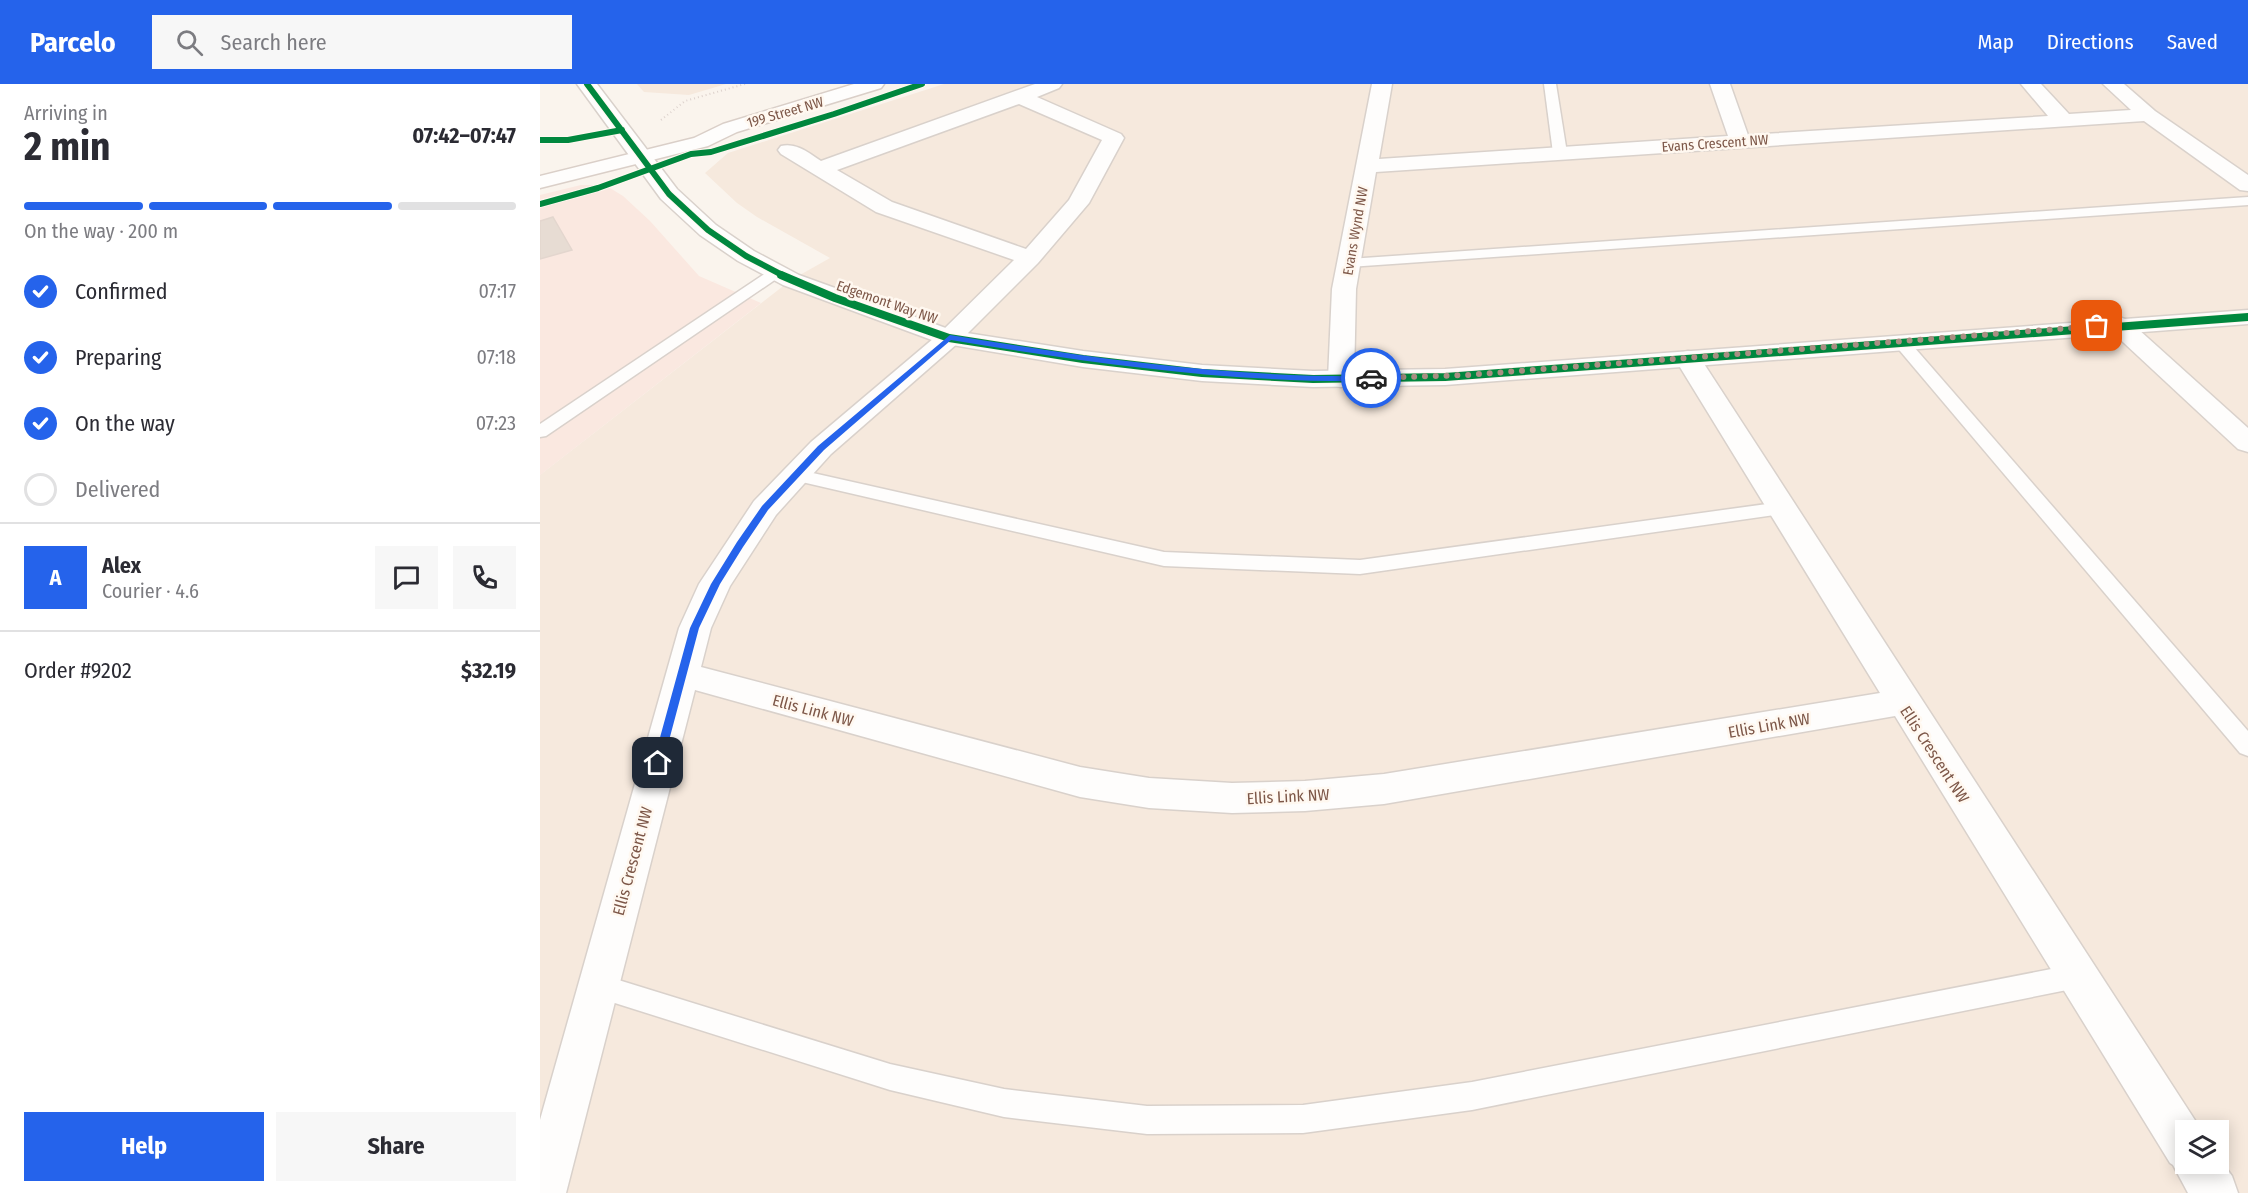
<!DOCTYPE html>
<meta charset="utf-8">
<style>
:root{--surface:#fff;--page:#f7f7f7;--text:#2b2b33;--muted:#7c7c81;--line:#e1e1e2;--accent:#2563eb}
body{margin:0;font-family:"Fira Sans Condensed",sans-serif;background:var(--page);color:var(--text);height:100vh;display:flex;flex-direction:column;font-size:22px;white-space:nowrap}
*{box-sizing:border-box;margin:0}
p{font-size:20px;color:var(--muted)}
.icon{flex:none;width:33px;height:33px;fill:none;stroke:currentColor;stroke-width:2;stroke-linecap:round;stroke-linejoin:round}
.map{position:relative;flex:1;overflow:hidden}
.details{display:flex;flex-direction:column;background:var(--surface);width:540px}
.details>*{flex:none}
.controls{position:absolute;left:1635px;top:1036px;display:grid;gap:12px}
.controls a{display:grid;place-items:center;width:54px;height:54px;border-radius:0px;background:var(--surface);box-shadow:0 3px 15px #0003;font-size:30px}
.pin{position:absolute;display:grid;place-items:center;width:51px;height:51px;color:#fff;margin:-26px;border-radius:12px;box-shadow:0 3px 9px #0006}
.courier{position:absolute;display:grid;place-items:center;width:60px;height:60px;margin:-30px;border:4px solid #2563eb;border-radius:50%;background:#fff;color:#222;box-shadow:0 2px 8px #0007}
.headline em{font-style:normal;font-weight:700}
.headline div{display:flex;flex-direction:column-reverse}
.headline{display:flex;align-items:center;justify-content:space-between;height:102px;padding:0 24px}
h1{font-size:39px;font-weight:700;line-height:45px}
.bar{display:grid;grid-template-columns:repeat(4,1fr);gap:9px 6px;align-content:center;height:72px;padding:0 24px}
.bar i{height:8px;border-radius:4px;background:var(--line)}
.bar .current{background:var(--accent)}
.bar p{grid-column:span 4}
.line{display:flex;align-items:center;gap:15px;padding:0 24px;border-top:2px solid var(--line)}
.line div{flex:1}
.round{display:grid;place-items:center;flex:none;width:63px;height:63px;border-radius:0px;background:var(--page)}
ol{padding:0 24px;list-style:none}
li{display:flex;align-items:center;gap:18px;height:66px}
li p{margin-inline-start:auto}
li .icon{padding:6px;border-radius:50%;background:var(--accent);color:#fff;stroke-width:4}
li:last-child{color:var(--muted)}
li i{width:33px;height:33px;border:3px solid var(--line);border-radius:50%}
.action{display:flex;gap:12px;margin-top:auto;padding:12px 24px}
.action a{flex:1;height:69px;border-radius:0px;background:var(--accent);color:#fff;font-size:24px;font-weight:700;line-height:69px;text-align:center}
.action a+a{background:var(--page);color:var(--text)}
header{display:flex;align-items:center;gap:36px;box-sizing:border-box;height:84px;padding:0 30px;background:var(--accent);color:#fff}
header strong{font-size:28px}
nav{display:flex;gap:33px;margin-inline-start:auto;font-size:21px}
.search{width:420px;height:54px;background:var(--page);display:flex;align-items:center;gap:15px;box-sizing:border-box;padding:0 21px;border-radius:0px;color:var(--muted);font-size:22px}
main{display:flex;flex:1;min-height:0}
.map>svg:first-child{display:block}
</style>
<header>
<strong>Parcelo</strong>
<div class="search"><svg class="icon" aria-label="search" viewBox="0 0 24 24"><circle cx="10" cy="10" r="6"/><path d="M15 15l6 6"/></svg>Search here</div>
<nav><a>Map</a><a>Directions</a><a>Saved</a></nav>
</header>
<main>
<section class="details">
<div class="headline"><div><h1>2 min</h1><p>Arriving in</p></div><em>07:42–07:47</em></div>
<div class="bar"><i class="current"></i><i class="current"></i><i class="current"></i><i></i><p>On the way · 200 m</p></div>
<ol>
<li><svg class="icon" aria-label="check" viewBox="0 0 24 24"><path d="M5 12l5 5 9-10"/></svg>Confirmed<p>07:17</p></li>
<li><svg class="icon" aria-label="check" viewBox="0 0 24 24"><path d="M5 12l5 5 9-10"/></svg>Preparing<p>07:18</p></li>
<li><svg class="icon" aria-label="check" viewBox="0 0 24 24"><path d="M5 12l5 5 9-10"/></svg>On the way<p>07:23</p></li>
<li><i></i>Delivered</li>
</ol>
<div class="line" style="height:108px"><b class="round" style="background:var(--accent);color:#fff">A</b><div><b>Alex</b><p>Courier · 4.6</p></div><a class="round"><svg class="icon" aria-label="chat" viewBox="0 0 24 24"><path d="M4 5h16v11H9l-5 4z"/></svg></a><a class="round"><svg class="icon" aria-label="phone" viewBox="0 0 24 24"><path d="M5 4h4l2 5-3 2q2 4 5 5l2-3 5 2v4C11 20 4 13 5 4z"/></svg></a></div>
<div class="line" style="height:78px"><div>Order #9202</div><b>$32.19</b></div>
<div class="action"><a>Help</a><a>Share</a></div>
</section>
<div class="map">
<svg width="1708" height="1109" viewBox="0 0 1708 1109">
<rect width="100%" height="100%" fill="#faf4ed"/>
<g fill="#f6e9dd" fill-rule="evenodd">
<path d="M97 0H186L149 11 104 8Z"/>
<path d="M404 0H1708V1109H0V391L251 196 290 174 217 133 197 119 165 89 188 69ZM1646 1047H1678V1080H1646Z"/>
</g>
<path fill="#fae8e0" d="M41 101H65L83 112 110 137 159 192 221 219 0 391V111Z"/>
<path fill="#e7dcd3" stroke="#e3d6ce" stroke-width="1.5" d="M13 133 32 166 0 175V137Z"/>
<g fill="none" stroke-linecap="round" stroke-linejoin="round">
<g stroke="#d9d1cb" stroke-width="3">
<g id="service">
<path d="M1004 0H1016L1027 69 1025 72H1015L1013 69Z"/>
<path d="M1708 113V121L809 183 802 179 809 175Z"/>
<path d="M237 183 245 188 242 191 6 352 0 353V340L232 185Z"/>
<path d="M1361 253 1367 255 1708 647V672L1700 669 1355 261 1353 258 1355 255Z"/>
<path d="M255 385 624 468 820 476 1241 418 1248 420 1250 424 1248 428 1241 430 820 490 624 482 249 395 246 391 249 387Z"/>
<path d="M1537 880 1546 884 1550 892 1546 900 1537 904 932 1026 763 1049 607 1050 464 1033 350 1006 59 914 50 911 46 902 50 893 59 890 350 980 464 1005 607 1022 763 1021 932 998Z"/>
</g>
</g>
<g stroke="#d9d1cb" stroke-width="3">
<g id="minor">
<path d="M495 0H522L519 4 497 13 581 50 584 54 549 119 498 179 418 259 291 370 236 431 190 502 171 544 161 583 540 683 609 694 692 699 765 697 844 690 1340 609 1135 275 1139 269 1148 267 1157 269 1662 1047H1646V1080H1678V1073L1692 1092 1698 1109H1648L1633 1081 1630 1079 1355 632 844 720 765 727 692 729 609 724 540 713 155 606 26 1109H0V1036L139 544 159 500 214 417 271 358 400 249 474 176 336 128 241 70 238 66 241 62C256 58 269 69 281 77ZM479 20 562 56 529 116 486 165 352 118 297 86Z"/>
<path d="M832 0H852L839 75 1188 52 1170 0H1190L1208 51 1508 32 1481 0H1501L1529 30 1591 26 1563 0H1584L1615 27 1708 91V107L1700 106 1604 37 836 88 816 205 814 295 810 301 801 303 792 301 788 295 792 205Z"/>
<path d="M1579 233 1588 236 1708 344V368L1698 365 1570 246 1566 241 1570 236Z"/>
</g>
</g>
<g stroke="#d9d1cb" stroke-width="3">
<path id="tertiary" d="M37 0H57L137 105 176 141 214 167 259 191 414 247 543 267 662 281 773 287 905 285 1708 226V240L905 301 773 303 662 297 543 283 400 259 243 201 198 177 160 151 121 115Z"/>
</g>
<g stroke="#dacfc8" stroke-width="3">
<path id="secondary" d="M314 0H344L341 4 197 48 168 62 0 104V92L154 54 183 40Z"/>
</g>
<path stroke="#ddd2cd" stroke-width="2" stroke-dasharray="1 3" stroke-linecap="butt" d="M121 36 145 17 205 0"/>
<use href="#service" fill="#fefdfc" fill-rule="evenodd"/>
<use href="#minor" fill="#fefdfc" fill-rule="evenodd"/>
<use href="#tertiary" fill="#fefdfc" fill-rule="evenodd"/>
<use href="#secondary" fill="#fefdfc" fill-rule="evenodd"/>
<g stroke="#fff8f0" stroke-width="8">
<g id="cycleway-far1">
<path d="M47 0 129 110 168 146 206 172 244 192"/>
<path d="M0 56H28L82 46"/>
<path d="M0 120 58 104 151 70 171 68 294 30 382 0"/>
</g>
</g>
<g stroke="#fff8f0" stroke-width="10">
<path id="cycleway" d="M241 191 295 214 409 254 543 275 662 289 773 295 905 293 1708 233"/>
</g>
<use href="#cycleway-far1" stroke="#00873e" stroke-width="6"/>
<use href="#cycleway" stroke="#00873e" stroke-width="8"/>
</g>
<path fill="#2563eb" d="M410 251C550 274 689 294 831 292L835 294 831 297C689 299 551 279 411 256L284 366 228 426 203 463 180 500 159 544 123 679 118 683 114 682 113 679 150 544 171 500 197 458 222 422 278 362Z"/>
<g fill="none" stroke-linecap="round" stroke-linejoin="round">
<path stroke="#a98e82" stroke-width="6" stroke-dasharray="0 10.8" d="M831 294 927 291 1557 242"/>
</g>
<g text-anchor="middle" stroke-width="5" stroke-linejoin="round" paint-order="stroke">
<g font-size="14" fill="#7d5748" stroke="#fff8f0">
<text transform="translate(245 28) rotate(-16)" y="5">199 Street NW</text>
<text transform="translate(1175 59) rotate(-4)" y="5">Evans Crescent NW</text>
<text transform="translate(815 147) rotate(-80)" y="5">Evans Wynd NW</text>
<text transform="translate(347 218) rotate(19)" y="5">Edgemont Way NW</text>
</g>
<g font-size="16" fill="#7d5748" stroke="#fff8f0">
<text transform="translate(273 626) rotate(15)" y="6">Ellis Link NW</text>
<text transform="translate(1229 641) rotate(-10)" y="6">Ellis Link NW</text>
<text transform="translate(1395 670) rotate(57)" y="6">Ellis Crescent NW</text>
<text transform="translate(748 712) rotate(-3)" y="6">Ellis Link NW</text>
<text transform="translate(92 777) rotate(-75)" y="6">Ellis Crescent NW</text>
</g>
</g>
</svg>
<div class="controls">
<a><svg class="icon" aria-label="layers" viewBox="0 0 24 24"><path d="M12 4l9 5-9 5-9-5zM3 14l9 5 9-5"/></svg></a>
</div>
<div class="pin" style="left:1557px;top:242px;background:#ea580c"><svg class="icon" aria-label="bag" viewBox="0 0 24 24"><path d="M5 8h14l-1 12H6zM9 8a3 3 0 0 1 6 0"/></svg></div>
<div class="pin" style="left:118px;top:679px;background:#1f2937"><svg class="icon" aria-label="home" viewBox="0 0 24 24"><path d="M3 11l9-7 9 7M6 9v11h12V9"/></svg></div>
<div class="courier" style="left:831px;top:294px"><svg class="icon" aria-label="car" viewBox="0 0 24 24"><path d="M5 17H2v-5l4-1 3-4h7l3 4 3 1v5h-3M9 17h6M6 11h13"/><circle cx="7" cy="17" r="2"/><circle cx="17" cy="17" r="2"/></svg></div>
</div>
</main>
